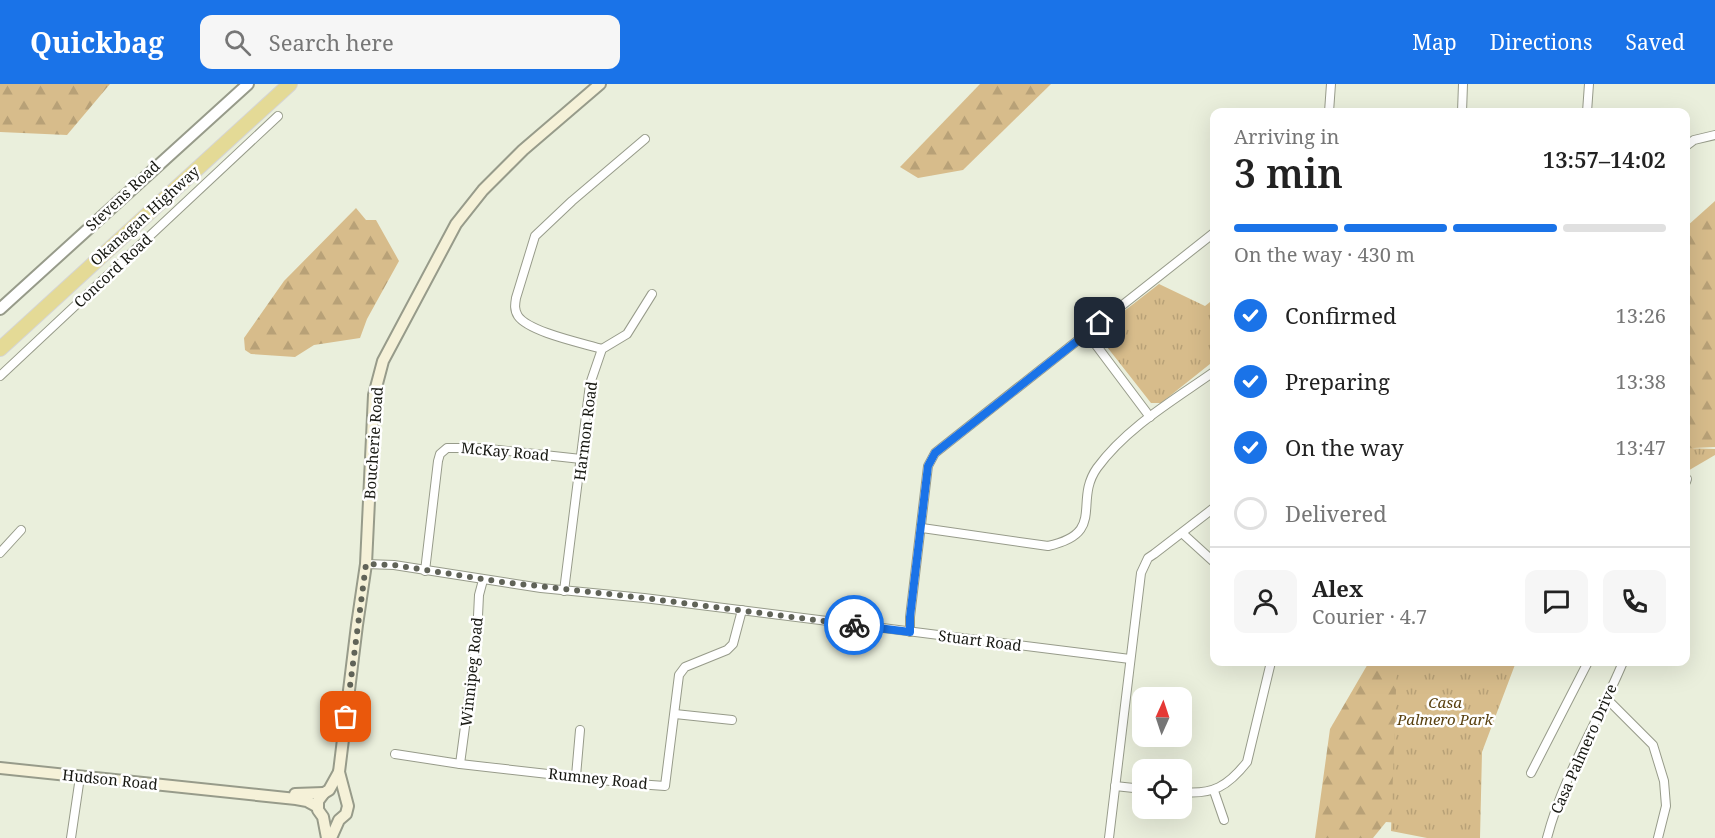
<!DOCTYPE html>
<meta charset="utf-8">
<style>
:root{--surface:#fff;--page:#f6f6f6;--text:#222;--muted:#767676;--line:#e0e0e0;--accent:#1a73e8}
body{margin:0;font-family:"Noto Serif",serif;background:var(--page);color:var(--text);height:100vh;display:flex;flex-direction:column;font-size:22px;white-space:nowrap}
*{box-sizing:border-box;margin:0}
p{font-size:20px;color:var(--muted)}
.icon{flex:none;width:33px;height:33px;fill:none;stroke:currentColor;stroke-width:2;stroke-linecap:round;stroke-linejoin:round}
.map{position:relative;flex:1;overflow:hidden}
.sheet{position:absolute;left:1210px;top:24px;width:480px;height:558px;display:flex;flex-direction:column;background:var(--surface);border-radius:12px;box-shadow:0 6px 24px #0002}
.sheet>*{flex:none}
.needle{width:39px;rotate:3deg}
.fabs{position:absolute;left:1132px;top:603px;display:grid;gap:12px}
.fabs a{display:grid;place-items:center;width:60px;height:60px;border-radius:12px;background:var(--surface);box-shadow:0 6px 24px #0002;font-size:30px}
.pin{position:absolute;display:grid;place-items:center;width:51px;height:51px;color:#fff;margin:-26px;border-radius:12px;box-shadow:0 3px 9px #0006}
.courier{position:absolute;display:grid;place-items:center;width:60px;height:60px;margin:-30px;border:4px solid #1a73e8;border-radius:50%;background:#fff;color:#222;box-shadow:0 2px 8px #0007}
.overview em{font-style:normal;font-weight:600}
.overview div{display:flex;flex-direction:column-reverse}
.overview{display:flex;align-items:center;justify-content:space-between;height:102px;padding:0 24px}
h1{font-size:39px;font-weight:600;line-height:45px}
.bar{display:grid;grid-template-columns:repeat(4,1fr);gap:9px 6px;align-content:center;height:72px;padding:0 24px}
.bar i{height:8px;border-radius:4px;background:var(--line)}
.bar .selected{background:var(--accent)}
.bar p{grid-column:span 4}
.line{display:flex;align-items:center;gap:15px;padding:0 24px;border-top:2px solid var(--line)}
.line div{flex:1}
.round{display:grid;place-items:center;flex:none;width:63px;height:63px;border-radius:12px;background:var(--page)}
ol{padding:0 24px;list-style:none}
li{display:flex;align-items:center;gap:18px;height:66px}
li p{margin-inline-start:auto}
li .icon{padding:6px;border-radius:50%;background:var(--accent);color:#fff;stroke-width:4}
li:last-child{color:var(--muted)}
li i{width:33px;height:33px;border:3px solid var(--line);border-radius:50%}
header{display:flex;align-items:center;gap:36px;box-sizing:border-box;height:84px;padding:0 30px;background:var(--accent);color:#fff}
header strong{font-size:28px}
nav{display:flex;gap:33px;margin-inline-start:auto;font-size:21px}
.search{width:420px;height:54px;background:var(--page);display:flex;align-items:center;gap:15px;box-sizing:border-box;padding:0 21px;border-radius:12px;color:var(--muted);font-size:22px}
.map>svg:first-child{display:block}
</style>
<header>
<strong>Quickbag</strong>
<div class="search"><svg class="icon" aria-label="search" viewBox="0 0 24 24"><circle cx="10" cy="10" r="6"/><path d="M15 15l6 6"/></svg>Search here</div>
<nav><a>Map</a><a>Directions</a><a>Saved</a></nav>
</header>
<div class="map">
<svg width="1715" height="754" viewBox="0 0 1715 754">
<defs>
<pattern id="forest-firs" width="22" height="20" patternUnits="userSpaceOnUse" patternTransform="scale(1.5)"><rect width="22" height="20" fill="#d7bc8b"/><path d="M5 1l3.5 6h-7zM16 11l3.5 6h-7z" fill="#b8a177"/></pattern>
<pattern id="park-tufts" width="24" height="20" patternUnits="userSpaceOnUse" patternTransform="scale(1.5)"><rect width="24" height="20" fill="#d7bc8b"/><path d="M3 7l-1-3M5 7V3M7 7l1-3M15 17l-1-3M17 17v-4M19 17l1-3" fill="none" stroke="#b8a177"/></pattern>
</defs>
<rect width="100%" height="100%" fill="#eaefdc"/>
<g fill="url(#forest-firs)">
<path d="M0 0H110L67 51 0 48Z"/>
<path d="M980 0H1051L963 86 918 94 900 83Z"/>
<path d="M1715 117V363L1694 364 1686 368V143Z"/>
<path d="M356 124 366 136H376L399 177 367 235 360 254 314 261 295 273 251 270 245 266 244 254 284 197Z"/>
<path d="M1369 578H1432L1447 742 1386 738 1373 754H1315L1330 645Z"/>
</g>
<g fill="url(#park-tufts)">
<path d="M1159 200 1205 222 1215 214V276L1161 319H1151L1100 254 1101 245Z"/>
<path d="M1686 364 1715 365V371L1686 388Z"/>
<path d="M1397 578H1516L1482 668 1480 754H1427L1391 747Z"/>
</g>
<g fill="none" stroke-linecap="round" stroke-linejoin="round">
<g stroke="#979b8a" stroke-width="10">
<g id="minor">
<path d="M1329 28 1331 0"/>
<path d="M1462 28 1463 0"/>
<path d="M1587 28 1589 0"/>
<path d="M1686 62 1694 56 1715 51"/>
<path d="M1087 249 1150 333"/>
<path d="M602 265C582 259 529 248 518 232 514 226 515 220 516 214L535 152 572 117 645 55"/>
<path d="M0 292 278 32"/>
<path d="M1686 398 1687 395"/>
<path d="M922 444 1048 462C1107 449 1073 418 1097 384 1127 343 1174 316 1215 287"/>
<path d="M1182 449 1215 479"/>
<path d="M0 469 21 446"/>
<path d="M366 480 394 481 541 504 644 514 1130 575"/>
<path d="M425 487 438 377 440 370 447 364H480L581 375"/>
<path d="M564 507 590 300 602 265 627 250 652 210"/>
<path d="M910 548V533L928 382 935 369 1215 148"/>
<path d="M1607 615 1653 661 1664 697 1666 722 1658 754"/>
<path d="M675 630 732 636"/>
<path d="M395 670 460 680 637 700 665 702 679 591 685 583 727 566 733 560 742 526"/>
<path d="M460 680 477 553 479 511 483 496"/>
<path d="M1531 689 1588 578"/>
<path d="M576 692 580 646"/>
<path d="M1115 702 1143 705"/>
<path d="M1214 707 1224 736"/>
<path d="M1182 708C1213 711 1228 702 1247 678L1271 578"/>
<path d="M71 754 80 693"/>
<path d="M1109 754 1141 489 1148 474 1154 470 1215 423"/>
<path d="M1547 754C1563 692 1599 636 1623 578"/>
</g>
</g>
<g stroke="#979b8a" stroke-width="14">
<path id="tertiary" d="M0 225 248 0"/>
</g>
<g stroke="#979b8a" stroke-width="14">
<g id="secondary">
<path d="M0 684 296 715 307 717 318 723"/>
<path d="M295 710 324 709"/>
<path d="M327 754 323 733 318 726V717L324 709 329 706 339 688"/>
<path d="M331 754 339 736 346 730 348 722 339 688 357 541 366 480 374 311 383 277 456 140 483 106 523 66 600 0"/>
</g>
</g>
<g stroke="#d5d5d4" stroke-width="16">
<path id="trunk" d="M0 265 290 0"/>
</g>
<use href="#minor" stroke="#fff" stroke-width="8"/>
<use href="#tertiary" stroke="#fff" stroke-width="10"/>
<use href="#secondary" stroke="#f5f1d8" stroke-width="10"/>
<use href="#trunk" stroke="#e4da96" stroke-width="14"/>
</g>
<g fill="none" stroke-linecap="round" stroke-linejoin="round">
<path stroke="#606358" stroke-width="6" stroke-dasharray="0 10.8" d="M346 633 366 480 394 481 502 498 644 514 854 541"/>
<path stroke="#1a73e8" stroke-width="8" d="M854 541 910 548V533L928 382 935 369 1100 239"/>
</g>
<g text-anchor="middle" stroke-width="5" stroke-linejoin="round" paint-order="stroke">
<g font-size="15" fill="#161711" stroke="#fff">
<text transform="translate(123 112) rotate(-43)" y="5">Stevens Road</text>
<text transform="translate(145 132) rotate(-42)" y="5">Okanagan Highway</text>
<text transform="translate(113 187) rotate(-43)" y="5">Concord Road</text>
<text transform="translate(586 347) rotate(-83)" y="5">Harmon Road</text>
<text transform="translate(374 359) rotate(-86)" y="5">Boucherie Road</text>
<text transform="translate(505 368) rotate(5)" y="5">McKay Road</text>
<text transform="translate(980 557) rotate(7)" y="5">Stuart Road</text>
<text transform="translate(472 588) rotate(-84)" y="5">Winnipeg Road</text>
<text transform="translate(1584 665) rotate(-66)" y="5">Casa Palmero Drive</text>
<text transform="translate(598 695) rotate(6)" y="5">Rumney Road</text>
<text transform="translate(110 696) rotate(6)" y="5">Hudson Road</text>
</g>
<g font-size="15" font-style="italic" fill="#594110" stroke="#fff">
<text x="1445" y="624">Casa<tspan x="1445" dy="17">Palmero Park</tspan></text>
</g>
</g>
</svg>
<div class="fabs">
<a><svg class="needle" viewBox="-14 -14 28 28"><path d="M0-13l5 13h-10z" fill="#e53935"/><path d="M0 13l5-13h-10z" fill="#767676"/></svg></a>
<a><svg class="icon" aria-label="locate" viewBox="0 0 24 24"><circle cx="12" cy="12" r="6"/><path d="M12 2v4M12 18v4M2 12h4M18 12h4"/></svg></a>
</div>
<div class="pin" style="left:346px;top:633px;background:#ea580c"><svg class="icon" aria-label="bag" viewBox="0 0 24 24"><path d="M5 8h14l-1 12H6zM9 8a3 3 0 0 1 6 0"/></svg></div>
<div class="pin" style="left:1100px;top:239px;background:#1f2937"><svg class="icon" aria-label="home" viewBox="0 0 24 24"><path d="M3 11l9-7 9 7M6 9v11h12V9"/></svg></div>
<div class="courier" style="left:854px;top:541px"><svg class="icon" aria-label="bike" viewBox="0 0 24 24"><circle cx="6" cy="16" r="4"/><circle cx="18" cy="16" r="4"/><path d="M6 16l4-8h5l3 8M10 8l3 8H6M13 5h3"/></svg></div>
<section class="sheet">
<div class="overview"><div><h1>3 min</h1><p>Arriving in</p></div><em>13:57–14:02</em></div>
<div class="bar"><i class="selected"></i><i class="selected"></i><i class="selected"></i><i></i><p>On the way · 430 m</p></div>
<ol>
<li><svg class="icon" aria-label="check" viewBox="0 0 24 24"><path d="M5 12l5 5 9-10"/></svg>Confirmed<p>13:26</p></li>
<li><svg class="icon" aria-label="check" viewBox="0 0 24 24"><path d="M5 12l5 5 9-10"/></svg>Preparing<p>13:38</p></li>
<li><svg class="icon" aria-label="check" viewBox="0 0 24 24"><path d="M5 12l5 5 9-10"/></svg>On the way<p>13:47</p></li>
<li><i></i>Delivered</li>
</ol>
<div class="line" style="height:108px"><a class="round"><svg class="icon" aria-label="person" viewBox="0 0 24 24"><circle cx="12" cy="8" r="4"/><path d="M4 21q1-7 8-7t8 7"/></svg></a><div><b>Alex</b><p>Courier · 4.7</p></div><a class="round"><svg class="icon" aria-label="chat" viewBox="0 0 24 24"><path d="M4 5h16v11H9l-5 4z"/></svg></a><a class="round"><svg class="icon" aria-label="phone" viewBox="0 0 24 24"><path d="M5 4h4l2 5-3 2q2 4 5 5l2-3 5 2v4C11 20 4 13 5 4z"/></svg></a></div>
</section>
</div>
